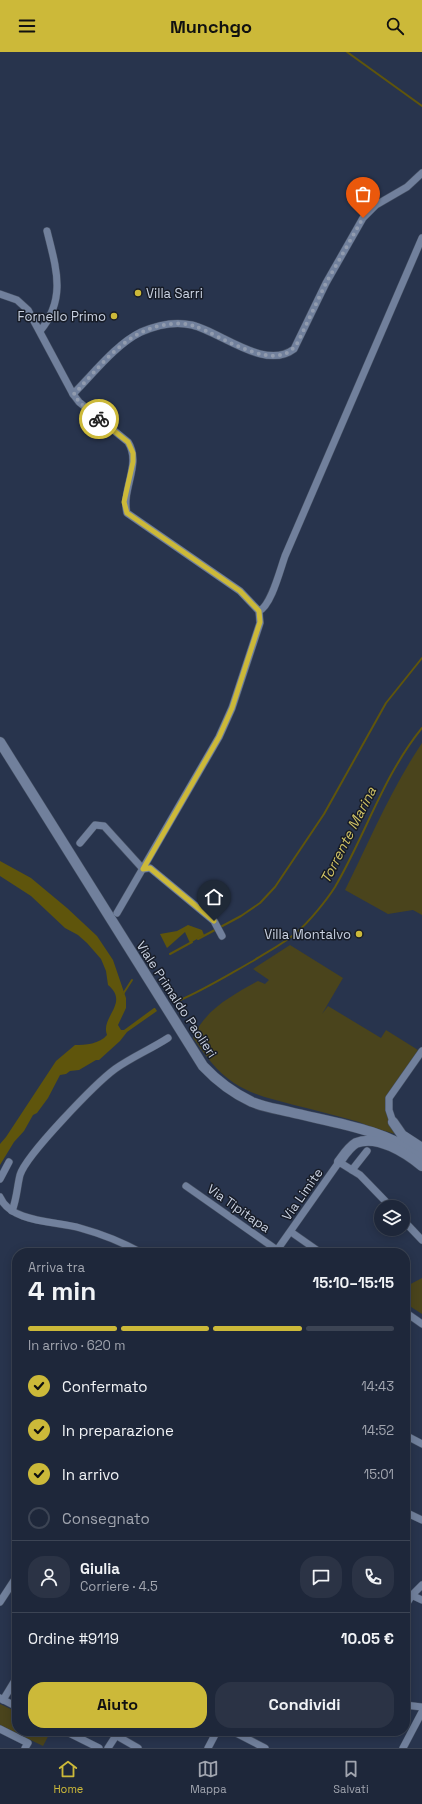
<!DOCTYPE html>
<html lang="it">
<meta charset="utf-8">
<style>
:root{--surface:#1e273a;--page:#2b3345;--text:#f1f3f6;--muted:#a1a5af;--line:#3c4454;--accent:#ccb939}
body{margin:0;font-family:"Space Grotesk",sans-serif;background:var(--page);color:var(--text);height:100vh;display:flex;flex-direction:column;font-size:15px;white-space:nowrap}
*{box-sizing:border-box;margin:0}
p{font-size:13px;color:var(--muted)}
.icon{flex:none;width:22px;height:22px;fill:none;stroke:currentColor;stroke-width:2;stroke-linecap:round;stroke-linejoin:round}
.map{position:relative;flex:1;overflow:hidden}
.panel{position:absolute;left:12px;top:1196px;width:398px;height:488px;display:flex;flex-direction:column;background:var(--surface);border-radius:16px;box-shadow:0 2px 10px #0003,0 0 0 1px var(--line)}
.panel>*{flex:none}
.buttons{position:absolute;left:374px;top:1148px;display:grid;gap:8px}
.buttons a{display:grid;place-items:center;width:36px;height:36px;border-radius:50%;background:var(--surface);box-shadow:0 2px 10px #0003,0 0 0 1px var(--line);font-size:20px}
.pin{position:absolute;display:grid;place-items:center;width:34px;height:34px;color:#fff;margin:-41px -17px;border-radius:50% 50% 50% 0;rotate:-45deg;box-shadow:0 0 4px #0007}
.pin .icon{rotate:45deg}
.courier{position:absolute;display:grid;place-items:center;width:40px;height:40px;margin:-20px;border:3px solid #ccb939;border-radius:50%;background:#fff;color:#222;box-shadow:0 1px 5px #0007}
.overview em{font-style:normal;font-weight:600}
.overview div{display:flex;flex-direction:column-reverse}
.overview{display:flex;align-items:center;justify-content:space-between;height:68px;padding:0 16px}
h1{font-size:26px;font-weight:600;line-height:30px}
.bar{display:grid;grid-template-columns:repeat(4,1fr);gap:6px 4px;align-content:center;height:48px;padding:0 16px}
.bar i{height:5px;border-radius:3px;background:var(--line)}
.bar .selected{background:var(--accent)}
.bar p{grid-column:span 4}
.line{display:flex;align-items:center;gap:10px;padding:0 16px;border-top:1px solid var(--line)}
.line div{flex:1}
.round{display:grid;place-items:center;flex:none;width:42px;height:42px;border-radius:16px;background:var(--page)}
ol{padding:0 16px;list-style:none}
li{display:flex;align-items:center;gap:12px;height:44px}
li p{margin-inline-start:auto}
li .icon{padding:4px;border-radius:50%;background:var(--accent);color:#111;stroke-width:4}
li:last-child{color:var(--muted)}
li i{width:22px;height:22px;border:2px solid var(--line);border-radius:50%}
.button{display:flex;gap:8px;margin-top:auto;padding:8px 16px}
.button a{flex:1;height:46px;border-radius:16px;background:var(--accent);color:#111;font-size:16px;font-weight:600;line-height:46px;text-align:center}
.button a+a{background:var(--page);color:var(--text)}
header{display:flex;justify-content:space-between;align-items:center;height:52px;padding:0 16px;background:var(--accent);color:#111;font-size:18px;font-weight:600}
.menu{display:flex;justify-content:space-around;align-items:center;height:56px;border-top:1px solid var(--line);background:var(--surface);font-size:11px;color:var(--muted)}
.menu a{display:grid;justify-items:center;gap:2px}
.menu .selected{color:var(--accent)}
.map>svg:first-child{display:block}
</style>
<header><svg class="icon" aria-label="menu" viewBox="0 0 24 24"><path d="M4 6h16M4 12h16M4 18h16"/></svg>Munchgo<svg class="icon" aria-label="search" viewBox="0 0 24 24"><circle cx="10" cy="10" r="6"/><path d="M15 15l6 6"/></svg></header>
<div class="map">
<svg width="422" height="1696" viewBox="0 0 422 1696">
<rect width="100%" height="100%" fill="#28344d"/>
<g fill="#4a441c">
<path d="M422 691V863L413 858 388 862 345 838C370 788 391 737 422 691Z"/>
<path d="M290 893 343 926 322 962 328 954 381 986 386 978 418 998 388 1047 395 1082 368 1074 359 1070C337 1064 316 1058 294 1053 273 1047 252 1043 234 1031 217 1020 205 1003 193 986 204 958 233 943 258 929L265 932 269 928 253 917Z"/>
<path d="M422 1226V1262L405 1251V1235Z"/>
<path d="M0 1652 17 1660V1679H51L43 1694 0 1673Z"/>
</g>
<g fill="#5f550c">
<path d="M0 809 31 826 67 856 97 884 113 908 126 946V956L118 973 121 978H124L154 956H155L157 959 127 980 120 989 99 1008H96L79 1018 70 1019 66 1022 60 1023 48 1046 37 1061 33 1063 24 1079 14 1090 0 1113V1092L6 1085 56 1009 75 993C85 993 100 992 107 983 100 965 130 951 108 933L106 919 101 907 87 891 78 883 65 876 31 844 0 824Z"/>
<path d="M188 873 202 878 204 883 190 891 185 880 167 896 160 882 177 879Z"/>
</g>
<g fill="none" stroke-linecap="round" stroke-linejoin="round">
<g stroke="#5f550c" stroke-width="2">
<path d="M347 0 422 54"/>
<path d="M198 887 241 864 260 851 275 835 324 762 386 651 422 606"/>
<path d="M170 902 192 890"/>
<path d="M123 942 132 928"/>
<path d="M178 949C204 938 228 923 253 909 267 900 283 892 296 881 309 870 326 849 335 835 366 782 383 724 422 676"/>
</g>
<g stroke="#454f63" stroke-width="8">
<g id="street">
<path d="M0 242 17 248 28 258 73 342C93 322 116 292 141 280 157 273 175 269 192 273 221 280 265 319 294 297L326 231 363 166 376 153 407 135 422 121"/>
<path d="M40 279C67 246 56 216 47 179"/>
<path d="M73 342 79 350 128 390C142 412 121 437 127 461L240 539 259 559 260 571 232 656 219 685 117 861"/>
<path d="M259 559C271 554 280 518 285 504L422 186"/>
<path d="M80 791 95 773 104 774 143 817 150 816 214 869 222 884"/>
<path d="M393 1070 389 1058V1046L422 999"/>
<path d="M352 1118 367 1099"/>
<path d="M0 1127 9 1110"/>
<path d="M186 1134 277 1198"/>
<path d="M0 1145C11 1171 56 1169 80 1176 102 1182 122 1190 142 1201"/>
<path d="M12 1159C17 1146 17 1135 20 1123 26 1103 96 1031 115 1017 132 1005 151 997 168 986"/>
<path d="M403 1168 422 1188"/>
<path d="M291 1180 321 1201"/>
<path d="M275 1201 339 1110 360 1123 391 1155"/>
<path d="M405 1260 422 1272"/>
<path d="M405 1383 422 1392"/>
<path d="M405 1460 422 1468"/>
<path d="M405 1540 422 1548"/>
<path d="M0 1550 17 1524"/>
<path d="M405 1554 412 1543 422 1533"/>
<path d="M0 1646 17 1655"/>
<path d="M3 1648 17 1625"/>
<path d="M405 1653 422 1655"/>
<path d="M0 1677 28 1691 25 1696"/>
<path d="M65 1679 99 1696"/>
<path d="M232 1679 265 1696"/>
<path d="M117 1684 138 1696"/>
<path d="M108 1696 119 1679"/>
<path d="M208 1696 217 1679"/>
<path d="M403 1696 422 1660"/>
</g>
</g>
<g stroke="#454f63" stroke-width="11">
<g id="secondary">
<path d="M0 690 203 1014C217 1029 233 1041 252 1050 264 1055 277 1057 290 1060 335 1071 384 1077 422 1105"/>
<path d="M393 1070 402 1083 422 1096"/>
<path d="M339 1110C344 1103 349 1095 356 1091 377 1082 406 1101 422 1114"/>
</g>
</g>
<use href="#street" stroke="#71809c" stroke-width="7"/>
<use href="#secondary" stroke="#71809c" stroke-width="10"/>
</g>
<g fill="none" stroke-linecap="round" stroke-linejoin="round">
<path stroke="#919bae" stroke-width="4" stroke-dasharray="0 7.2" d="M99 367 79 350 74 342C100 315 125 279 164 273 174 271 185 271 194 274 221 283 278 325 298 290L326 231 363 166"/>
<path stroke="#ccb939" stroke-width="5" d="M99 367 128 390 133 401V410L124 450 127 461 240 539 259 559 260 570 232 656 219 685 143 817 150 816 214 869"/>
</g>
<g fill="#ccb939" stroke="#171c27" stroke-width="1.5">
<circle cx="138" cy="241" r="4"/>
<circle cx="114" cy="264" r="4"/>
<circle cx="359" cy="882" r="4"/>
</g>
<g text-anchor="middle" stroke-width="3" stroke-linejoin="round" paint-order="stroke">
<g font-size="13" fill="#cad2e2" stroke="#171c27" text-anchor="end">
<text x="146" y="246" text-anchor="start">Villa Sarri</text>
<text x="106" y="269">Fornello Primo</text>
<text x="351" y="887">Villa Montalvo</text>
</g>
<g font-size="13" fill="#cad2e2" stroke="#171c27">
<text transform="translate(177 947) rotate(57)" y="5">Viale Primaldo Paolieri</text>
<text transform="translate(302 1142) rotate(-55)" y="5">Via Limite</text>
<text transform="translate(239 1156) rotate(35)" y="5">Via Tipitapa</text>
</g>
<g font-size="14" font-style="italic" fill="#d2c465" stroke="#171c27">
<text transform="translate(348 783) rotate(-63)" y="5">Torrente Marina</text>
</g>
</g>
</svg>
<div class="buttons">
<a><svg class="icon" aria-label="layers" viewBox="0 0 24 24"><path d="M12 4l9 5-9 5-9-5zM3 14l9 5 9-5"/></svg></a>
</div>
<div class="pin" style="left:363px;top:166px;background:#ea580c"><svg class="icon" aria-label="bag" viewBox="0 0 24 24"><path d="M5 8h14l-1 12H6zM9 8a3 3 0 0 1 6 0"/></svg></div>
<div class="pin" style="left:214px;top:869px;background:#1f2937"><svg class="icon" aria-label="home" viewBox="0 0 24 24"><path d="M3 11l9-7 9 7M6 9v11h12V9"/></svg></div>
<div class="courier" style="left:99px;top:367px"><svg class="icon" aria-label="bike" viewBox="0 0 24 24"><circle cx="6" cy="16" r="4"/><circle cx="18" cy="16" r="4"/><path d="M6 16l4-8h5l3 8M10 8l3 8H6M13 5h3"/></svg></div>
<section class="panel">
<div class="overview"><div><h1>4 min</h1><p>Arriva tra</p></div><em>15:10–15:15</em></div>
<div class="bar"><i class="selected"></i><i class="selected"></i><i class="selected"></i><i></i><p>In arrivo · 620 m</p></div>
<ol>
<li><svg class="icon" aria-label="check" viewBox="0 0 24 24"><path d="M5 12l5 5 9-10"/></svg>Confermato<p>14:43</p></li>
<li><svg class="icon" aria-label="check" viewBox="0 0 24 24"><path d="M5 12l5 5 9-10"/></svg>In preparazione<p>14:52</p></li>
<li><svg class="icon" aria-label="check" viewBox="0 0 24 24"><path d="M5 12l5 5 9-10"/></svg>In arrivo<p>15:01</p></li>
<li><i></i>Consegnato</li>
</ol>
<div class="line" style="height:72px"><a class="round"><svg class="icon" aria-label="person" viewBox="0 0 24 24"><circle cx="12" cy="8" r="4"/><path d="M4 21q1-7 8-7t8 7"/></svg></a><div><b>Giulia</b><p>Corriere · 4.5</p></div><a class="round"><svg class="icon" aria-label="chat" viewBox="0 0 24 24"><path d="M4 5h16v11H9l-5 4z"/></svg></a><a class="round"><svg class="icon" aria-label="phone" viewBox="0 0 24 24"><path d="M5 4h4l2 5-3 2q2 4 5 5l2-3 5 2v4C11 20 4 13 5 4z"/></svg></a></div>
<div class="line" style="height:52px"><div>Ordine #9119</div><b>10.05 €</b></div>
<div class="button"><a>Aiuto</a><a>Condividi</a></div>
</section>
</div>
<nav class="menu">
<a class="selected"><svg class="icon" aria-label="home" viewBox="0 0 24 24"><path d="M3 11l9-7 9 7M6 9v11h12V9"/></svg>Home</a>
<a><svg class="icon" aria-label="map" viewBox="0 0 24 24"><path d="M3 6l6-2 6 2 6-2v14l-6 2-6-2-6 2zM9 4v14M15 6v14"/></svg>Mappa</a>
<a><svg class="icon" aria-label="saved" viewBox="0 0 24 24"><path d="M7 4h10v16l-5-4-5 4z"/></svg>Salvati</a>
</nav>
